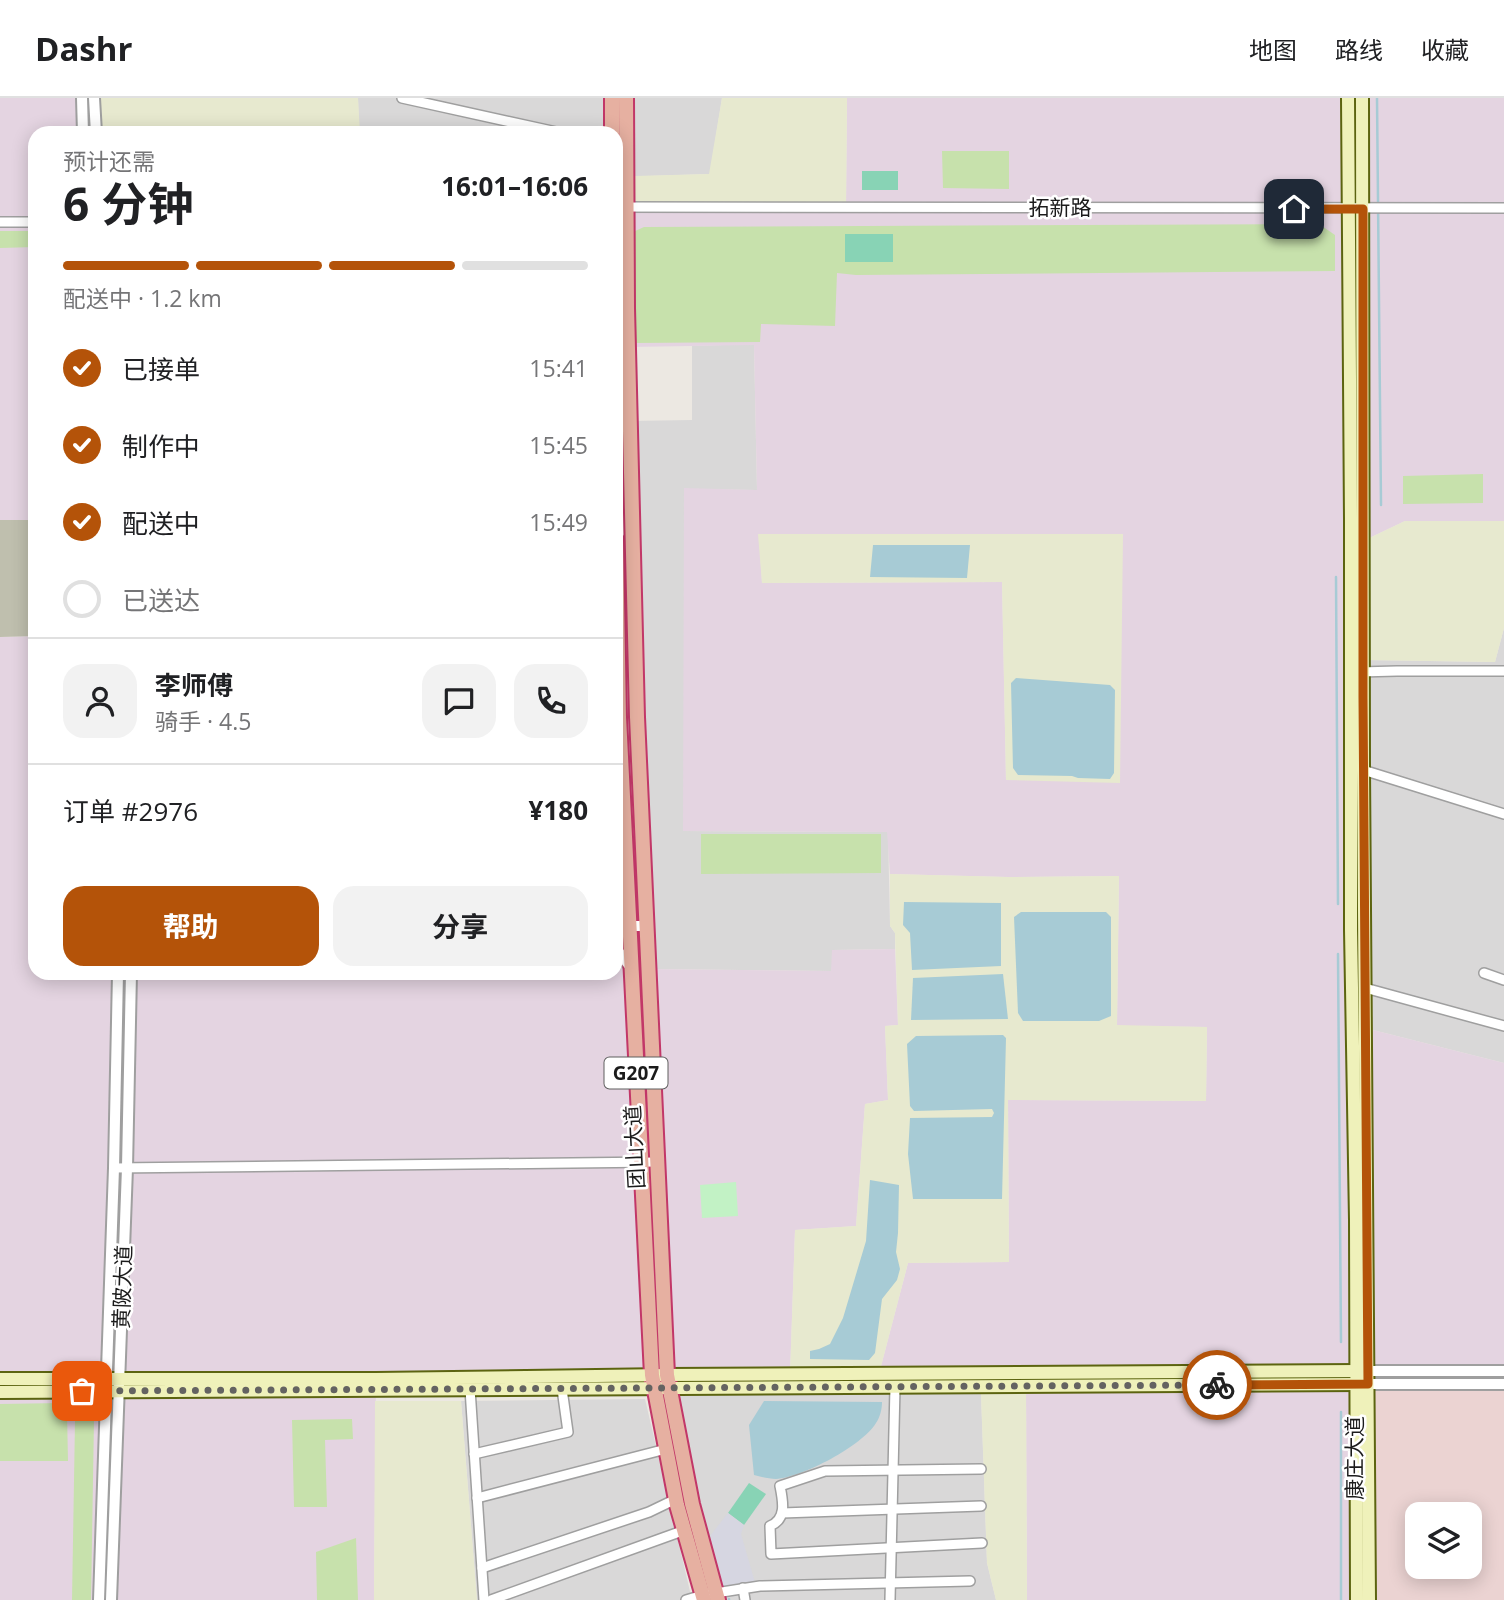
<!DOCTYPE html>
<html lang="zh">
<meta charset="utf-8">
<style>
:root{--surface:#fff;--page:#f2f2f2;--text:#202124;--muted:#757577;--line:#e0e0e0;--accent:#b45309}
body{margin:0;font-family:"Open Sans","Noto Sans SC",sans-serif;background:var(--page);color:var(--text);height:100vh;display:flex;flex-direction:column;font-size:26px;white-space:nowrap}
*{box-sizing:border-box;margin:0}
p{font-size:23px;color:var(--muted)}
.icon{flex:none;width:38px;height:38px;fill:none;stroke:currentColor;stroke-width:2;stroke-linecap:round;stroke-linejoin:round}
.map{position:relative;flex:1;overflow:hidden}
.details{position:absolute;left:28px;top:28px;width:595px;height:854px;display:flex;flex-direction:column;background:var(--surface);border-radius:21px;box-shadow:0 4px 18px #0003}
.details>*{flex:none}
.controls{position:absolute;left:1405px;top:1404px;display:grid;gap:14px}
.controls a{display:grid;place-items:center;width:77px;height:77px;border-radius:14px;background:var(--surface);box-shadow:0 4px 18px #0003;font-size:35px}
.pin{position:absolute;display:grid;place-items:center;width:60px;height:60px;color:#fff;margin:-30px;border-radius:14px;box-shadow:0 4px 10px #0006}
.courier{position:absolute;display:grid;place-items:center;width:70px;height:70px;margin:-35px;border:5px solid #b45309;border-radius:50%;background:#fff;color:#222;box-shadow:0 2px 9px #0007}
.headline em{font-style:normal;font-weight:700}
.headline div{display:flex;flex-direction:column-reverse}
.headline{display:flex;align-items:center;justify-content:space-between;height:119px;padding:0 35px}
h1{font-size:46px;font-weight:700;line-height:52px}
.bar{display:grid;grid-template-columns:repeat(4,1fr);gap:10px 7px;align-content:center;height:84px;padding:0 35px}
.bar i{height:9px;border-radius:5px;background:var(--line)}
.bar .current{background:var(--accent)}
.bar p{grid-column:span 4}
.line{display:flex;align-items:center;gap:18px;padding:0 35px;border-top:2px solid var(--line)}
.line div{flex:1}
.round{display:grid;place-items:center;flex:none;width:74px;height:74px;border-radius:21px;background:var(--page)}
ol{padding:0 35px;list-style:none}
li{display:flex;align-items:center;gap:21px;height:77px}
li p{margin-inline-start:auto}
li .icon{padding:7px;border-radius:50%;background:var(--accent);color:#fff;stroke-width:4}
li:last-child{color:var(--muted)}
li i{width:38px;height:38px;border:4px solid var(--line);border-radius:50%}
.cta{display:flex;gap:14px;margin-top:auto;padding:14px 35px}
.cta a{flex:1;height:80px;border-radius:21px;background:var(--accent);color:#fff;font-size:28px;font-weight:700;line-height:80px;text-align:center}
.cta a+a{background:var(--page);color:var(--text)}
header{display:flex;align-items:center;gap:42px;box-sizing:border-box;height:98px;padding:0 35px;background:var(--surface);border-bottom:2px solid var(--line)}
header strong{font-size:33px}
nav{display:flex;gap:38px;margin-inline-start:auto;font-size:24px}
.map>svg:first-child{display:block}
</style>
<header>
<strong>Dashr</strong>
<nav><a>地图</a><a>路线</a><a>收藏</a></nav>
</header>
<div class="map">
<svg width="1504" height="1502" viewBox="0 0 1504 1502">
<rect width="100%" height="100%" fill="#ece8e2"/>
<g fill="#d9d8d8">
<path d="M358 0H722L710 76 616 79V35H359Z"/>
<path d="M754 246 757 392 684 391V733L888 734 890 828 895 835V851L833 852 832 873 648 871 630 323 692 322V248Z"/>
<path d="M1504 530V965L1365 930 1363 562 1495 564Z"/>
<path d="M676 1295 981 1296 987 1465 996 1502H725L702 1419Z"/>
<path d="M645 1301 692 1502H477L461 1303Z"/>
</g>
<path fill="#ebd3d2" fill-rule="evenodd" d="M1368 1286H1504V1502H1369ZM1418 1416H1470V1468H1418Z"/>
<g fill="#e4d4e1" fill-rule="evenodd">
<path d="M0 0H82L83 35H35V422H0Z"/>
<path d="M847 0H1348L1355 1273 879 1276 908 1165 1009 1164 1008 1002 1206 1003 1207 929 1117 928 1119 778 1008 779 890 776 887 734 683 733 684 390 757 392 754 247 628 249 627 109H846ZM759 436H1123L1006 682 1002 484 762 485Z"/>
<path d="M1362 0H1504V423H1405L1363 443Z"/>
<path d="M35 538V875H616V834H629L652 1277 376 1281 374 1502H0V539Z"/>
<path d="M895 851 898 927 885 928 888 1002 865 1006 856 1128 795 1132 790 1277H667L648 871 831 873 832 852Z"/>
<path d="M1365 930 1504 965V1273H1367Z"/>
<path d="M1355 1286 1357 1502H1027L1026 1288Z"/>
</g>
<path fill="#bfbfae" d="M0 422H35V538L0 539Z"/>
<g fill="#e7e9cf">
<path d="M94 0H358L360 35H96Z"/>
<path d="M722 0H847L846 109H634V78L709 76Z"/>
<path d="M1405 423H1504V530L1495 564 1363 562V443Z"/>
<path d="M758 436H1123L1120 685 1006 682 1002 484 762 485Z"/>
<path d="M890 776 1008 779 1119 778 1117 927 1207 929 1206 1003 1008 1002 1009 1164 908 1165 879 1276 790 1277 795 1132 856 1128 865 1006 888 1002 885 928 898 927 895 835 890 828Z"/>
<path d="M981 1296H1026L1027 1502H996L987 1465Z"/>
<path d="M375 1303H461L477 1502H374Z"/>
</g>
<g fill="#c7e1ac">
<path d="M942 53H1009V91L943 90Z"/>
<path d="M1319 126 1335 137V173L856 177 837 175 835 228 761 226 760 244 634 245 633 134 644 129Z"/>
<path d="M0 133H35V149L0 150Z"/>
<path d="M1483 376V405L1403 406V378Z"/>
<path d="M701 736H881V775L701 776Z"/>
<path d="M62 1305 67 1314 68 1363H0V1306Z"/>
<path d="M89 1313 92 1314 94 1322 91 1502H72L75 1323 81 1314Z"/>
<path d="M352 1321 353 1341 325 1342 327 1409H294L292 1322Z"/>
<path d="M356 1440 358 1502H317L316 1454Z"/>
</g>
<path fill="#c2f2c5" d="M736 1084 738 1118 702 1120 700 1087Z"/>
<g fill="#88d3b5">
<rect x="862" y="73" width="36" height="19"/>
<rect x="845" y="136" width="48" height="28"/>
<path d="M749 1385 766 1396 744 1427 728 1415Z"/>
</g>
<path fill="#d6d6e1" d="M728 1415 744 1427 741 1436 756 1488 724 1493 710 1438Z"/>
<g fill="#a7cbd5">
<path d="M873 447H970L967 480 870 479Z"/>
<path d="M1016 580 1110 587 1115 592 1114 675 1110 681 1078 680 1072 678 1018 677 1013 670 1011 585Z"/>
<path d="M904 804 1001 805V868L912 872 910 835 903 827Z"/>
<path d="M1021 814H1106L1111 819V918L1099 923H1023L1018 915 1014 819Z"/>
<path d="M1003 876 1008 921 911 922 913 880Z"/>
<path d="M1003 937 1006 940 1002 1101H913L908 1056 910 1020 992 1019 994 1015 992 1011 914 1013 910 1008 907 946 916 938Z"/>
<path d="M870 1082 899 1087 898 1135 896 1154 900 1171 897 1182 882 1201 875 1255 869 1262 810 1261V1253L819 1251 830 1246 843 1220 866 1143Z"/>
<path d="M764 1303 882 1304C882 1311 880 1319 876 1325 862 1348 803 1379 776 1381 769 1381 761 1379 754 1377L749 1327Z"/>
</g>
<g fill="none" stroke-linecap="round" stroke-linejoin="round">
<g stroke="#a7cbd5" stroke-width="2.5">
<path d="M1377 0 1381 407"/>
<path d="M1336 479 1338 806"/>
<path d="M1338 856 1341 1244"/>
<path d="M1341 1314V1502"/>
<path d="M729 1501V1502"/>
</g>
<g stroke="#9f9f9f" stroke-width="12">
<g id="minor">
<path d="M402 0 561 35"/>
<path d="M616 109 1504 110"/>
<path d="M0 124H35"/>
<path d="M1359 574 1397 573H1504"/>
<path d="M1363 672 1504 716"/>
<path d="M1484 875 1504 882"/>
<path d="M1365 890 1504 928"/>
<path d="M114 1070 657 1064"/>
<path d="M470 1291 484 1502"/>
<path d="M474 1356 568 1334 562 1291"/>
<path d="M981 1371 825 1373 780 1388C783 1403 787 1421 770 1428L771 1456 982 1445"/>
<path d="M477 1400 666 1351"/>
<path d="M782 1415 981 1408"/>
<path d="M482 1470 649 1414 676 1401"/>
<path d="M743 1490 745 1502"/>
<path d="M491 1502 685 1432"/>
<path d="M686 1502 703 1497 760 1488 970 1483"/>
<path d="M890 1502 895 1289"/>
</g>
</g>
<g stroke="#9f9f9f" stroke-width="14">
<g id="tertiary">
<path d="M82 0 83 35"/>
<path d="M94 0 96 35"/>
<path d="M616 828H646"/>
<path d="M616 850 631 870"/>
<path d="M1367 1273H1504"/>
<path d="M1368 1286H1504"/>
<path d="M99 1502 114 1070 118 875"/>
<path d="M111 1502 127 1070 131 875"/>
</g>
</g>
<g stroke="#5c6410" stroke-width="16">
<g id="secondary">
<path d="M1348 0 1351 421V832L1356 1122 1357 1502"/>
<path d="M1362 0 1363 672 1369 1502"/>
<path d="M0 1281H376L667 1277 1360 1273"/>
<path d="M0 1294 1361 1286"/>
</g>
</g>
<g stroke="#c23768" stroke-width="18">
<g id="trunk">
<path d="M612 0V35"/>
<path d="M626 0 627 210 637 619 667 1277 692 1406 718 1502"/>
<path d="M616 442 619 619 652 1277 677 1407 704 1502"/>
</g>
</g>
<use href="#minor" stroke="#fff" stroke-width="9"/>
<use href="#tertiary" stroke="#fff" stroke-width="10"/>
<use href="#secondary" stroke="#eff1ba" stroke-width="12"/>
<use href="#trunk" stroke="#e6b0a1" stroke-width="14"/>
</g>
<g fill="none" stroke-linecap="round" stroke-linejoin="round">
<path stroke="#646361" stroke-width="7" stroke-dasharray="0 12.6" d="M82 1293 1217 1287"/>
<path stroke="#b45309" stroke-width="9" d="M1217 1287 1368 1286 1363 599V111H1294"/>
</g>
<g text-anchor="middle" stroke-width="5" stroke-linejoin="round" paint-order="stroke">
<rect fill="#fff" stroke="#5f5f5f" stroke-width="2" x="604.5" y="959.5" width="63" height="31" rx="5"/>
<g font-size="19" font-weight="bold" fill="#1b1b1b">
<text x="636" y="982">G207</text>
</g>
<g font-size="21" fill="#1b1b1b" stroke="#fff">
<text x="1060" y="117">拓新路</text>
<text transform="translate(635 1049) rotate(-93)" y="7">团山大道</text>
<text transform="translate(123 1189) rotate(-88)" y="7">黄陂大道</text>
<text transform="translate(1355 1360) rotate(-90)" y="7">康庄大道</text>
</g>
</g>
</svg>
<div class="controls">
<a><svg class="icon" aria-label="layers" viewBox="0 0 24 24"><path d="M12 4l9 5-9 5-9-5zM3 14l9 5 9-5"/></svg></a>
</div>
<div class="pin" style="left:82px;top:1293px;background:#ea580c"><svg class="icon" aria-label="bag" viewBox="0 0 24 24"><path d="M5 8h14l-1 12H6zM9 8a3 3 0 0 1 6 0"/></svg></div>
<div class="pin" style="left:1294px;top:111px;background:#1f2937"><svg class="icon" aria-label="home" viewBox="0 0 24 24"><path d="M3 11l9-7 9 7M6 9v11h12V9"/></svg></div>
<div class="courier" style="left:1217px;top:1287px"><svg class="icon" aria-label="bike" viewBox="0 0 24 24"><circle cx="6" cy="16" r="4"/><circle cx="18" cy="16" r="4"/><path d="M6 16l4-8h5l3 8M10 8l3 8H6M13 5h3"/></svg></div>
<section class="details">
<div class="headline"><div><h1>6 分钟</h1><p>预计还需</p></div><em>16:01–16:06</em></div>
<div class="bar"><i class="current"></i><i class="current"></i><i class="current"></i><i></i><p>配送中 · 1.2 km</p></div>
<ol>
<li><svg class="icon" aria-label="check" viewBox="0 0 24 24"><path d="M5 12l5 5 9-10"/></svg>已接单<p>15:41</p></li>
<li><svg class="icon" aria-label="check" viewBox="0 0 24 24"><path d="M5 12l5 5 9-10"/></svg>制作中<p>15:45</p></li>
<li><svg class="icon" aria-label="check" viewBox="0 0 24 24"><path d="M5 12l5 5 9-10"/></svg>配送中<p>15:49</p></li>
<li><i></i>已送达</li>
</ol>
<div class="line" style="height:126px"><a class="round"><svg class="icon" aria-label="person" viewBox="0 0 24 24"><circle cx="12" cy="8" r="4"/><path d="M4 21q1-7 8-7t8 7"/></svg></a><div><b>李师傅</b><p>骑手 · 4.5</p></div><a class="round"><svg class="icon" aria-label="chat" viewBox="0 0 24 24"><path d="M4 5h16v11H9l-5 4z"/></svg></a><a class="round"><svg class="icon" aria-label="phone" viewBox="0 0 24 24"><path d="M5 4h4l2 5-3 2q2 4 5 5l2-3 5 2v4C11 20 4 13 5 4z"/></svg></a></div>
<div class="line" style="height:91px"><div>订单 #2976</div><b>¥180</b></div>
<div class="cta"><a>帮助</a><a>分享</a></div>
</section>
</div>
